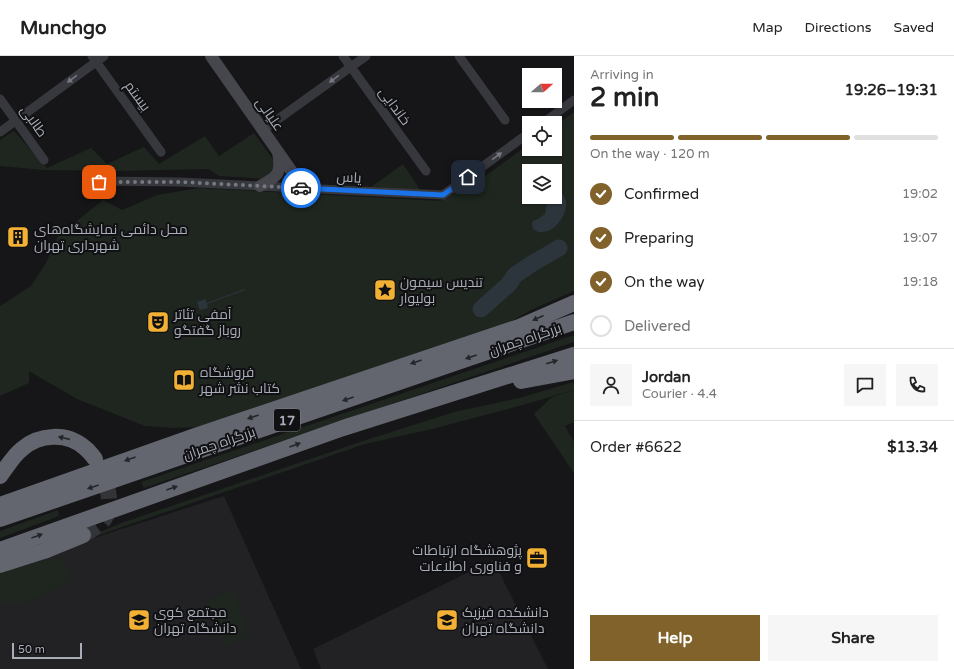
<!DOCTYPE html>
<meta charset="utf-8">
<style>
:root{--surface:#fff;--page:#f6f6f6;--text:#222;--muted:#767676;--line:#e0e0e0;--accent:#80622a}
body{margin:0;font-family:"Varela Round",Cairo,sans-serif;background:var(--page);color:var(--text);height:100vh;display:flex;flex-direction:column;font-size:15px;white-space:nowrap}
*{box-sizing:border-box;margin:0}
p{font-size:13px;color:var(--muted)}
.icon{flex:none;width:22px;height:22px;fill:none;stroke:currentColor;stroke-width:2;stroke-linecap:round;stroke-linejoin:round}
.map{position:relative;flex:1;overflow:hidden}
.details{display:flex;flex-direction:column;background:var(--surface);width:380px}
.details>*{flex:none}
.needle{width:26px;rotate:70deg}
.tools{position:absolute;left:522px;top:12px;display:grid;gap:8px}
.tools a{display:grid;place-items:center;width:40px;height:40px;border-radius:0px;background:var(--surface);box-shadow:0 1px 3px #0004;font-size:20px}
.scale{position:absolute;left:12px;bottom:10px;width:70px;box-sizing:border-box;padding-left:4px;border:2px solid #a8adb8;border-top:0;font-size:11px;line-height:14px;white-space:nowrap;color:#a8adb8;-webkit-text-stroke:3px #111113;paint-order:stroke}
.pin{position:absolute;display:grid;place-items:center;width:34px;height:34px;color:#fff;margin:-17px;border-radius:8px;box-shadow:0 2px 6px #0006}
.courier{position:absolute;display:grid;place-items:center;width:40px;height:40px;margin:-20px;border:3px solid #1a73e8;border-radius:50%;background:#fff;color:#222;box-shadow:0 1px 5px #0007}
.headline em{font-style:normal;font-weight:700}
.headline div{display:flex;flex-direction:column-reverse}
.headline{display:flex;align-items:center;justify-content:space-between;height:68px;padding:0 16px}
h1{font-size:26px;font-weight:700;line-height:30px}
.bar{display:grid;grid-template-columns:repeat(4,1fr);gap:6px 4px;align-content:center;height:48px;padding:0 16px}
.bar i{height:5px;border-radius:3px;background:var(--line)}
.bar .selected{background:var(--accent)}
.bar p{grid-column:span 4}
.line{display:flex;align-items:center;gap:10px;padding:0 16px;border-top:1px solid var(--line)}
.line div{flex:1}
.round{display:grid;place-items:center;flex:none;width:42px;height:42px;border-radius:0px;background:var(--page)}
ol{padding:0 16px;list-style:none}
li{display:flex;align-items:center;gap:12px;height:44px}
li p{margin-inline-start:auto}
li .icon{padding:4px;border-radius:50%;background:var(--accent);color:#fff;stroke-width:4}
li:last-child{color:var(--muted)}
li i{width:22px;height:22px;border:2px solid var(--line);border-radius:50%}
.primary-button{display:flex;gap:8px;margin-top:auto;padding:8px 16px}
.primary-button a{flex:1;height:46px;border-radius:0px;background:var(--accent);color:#fff;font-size:16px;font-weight:700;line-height:46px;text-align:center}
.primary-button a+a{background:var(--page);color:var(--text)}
header{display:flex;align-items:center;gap:24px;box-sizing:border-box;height:56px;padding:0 20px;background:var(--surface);border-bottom:1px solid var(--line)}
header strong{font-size:19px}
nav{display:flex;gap:22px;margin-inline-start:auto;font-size:14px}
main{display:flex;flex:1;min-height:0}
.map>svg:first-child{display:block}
</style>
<header>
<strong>Munchgo</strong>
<nav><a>Map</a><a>Directions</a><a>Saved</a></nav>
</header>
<main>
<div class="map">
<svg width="574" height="613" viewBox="0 0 574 613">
<rect width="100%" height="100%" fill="#161618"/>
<g fill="#222225">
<path d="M224 440 301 613H0V514L41 499Z"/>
<path d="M493 504 548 613H321L313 593Z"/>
</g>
<g fill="#1e261f" fill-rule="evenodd">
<path d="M574 56V235L531 254 496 274 199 371 175 372 145 370 77 343 29 315V327L0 340V250L31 230 46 207 58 180 103 144 122 154 157 139 199 132 440 145 473 129 529 88V93H555V70ZM529 115H555V141H529Z"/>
<path d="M14 75 47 112 91 92 107 108 144 91 159 108 205 80 219 100 254 77 277 109 266 123 219 120 209 113 119 115 44 114 0 110V84Z"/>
<path d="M403 108 421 135 371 131Z"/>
<path d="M574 279V286L144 432 141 426Z"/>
<path d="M574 326V334L519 350 432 373 365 388 58 493 124 466 363 385 454 356 519 342Z"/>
<path d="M574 334V366L565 370 574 386V417L534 358 552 341Z"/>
<path d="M58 454 59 460 0 482V475Z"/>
<path d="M61 501 72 525 26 547H0V515Z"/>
<path d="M233 534 250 581 225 590 208 543Z"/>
</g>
<g fill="#2c353c">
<path d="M559 136C574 143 563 169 548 175 545 176 541 176 538 176L533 173 532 168 533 165 538 163 545 158 548 142 555 141V137Z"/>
<path d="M244 233 245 234 207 248 208 252 200 254 197 246 205 243 207 247Z"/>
</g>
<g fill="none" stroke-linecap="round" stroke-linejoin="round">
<path stroke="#2c353c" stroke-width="17" d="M481 253 509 228 515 219 533 207 559 192"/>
<path stroke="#333438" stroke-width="16" stroke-dasharray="16 8" stroke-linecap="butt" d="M83 479C89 475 96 472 101 467 115 454 108 428 101 414"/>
<g stroke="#37383d" stroke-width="9">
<path d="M92 0 161 96"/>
<path d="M343 0 426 115"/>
<path d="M459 0 505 64"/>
<path d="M0 43 44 104"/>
<path d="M543 67 574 44"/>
<path d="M263 74 366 0"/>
<path d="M0 76 104 0"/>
<path d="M99 125 180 126 443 139 529 77"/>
</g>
<g stroke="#45474d" stroke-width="12">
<path d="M211 0 304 133"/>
<path d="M260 130C278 121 282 117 278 96"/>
</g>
<g stroke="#63666e" stroke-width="16">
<path d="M521 325 574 315"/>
<path d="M0 420C7 411 13 400 22 393 39 378 67 376 85 392 89 395 92 399 95 403"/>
<path d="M0 449 195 380 519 271 574 247"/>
<path d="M0 463 574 266"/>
<path d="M0 494 343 372 574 299"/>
<path d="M0 509 44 495 83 479"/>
</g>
</g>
<defs><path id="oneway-solid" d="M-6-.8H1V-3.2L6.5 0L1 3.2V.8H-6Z"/></defs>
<g fill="#757881">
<use href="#oneway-solid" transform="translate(72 23) rotate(144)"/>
<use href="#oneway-solid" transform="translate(334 23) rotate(144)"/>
<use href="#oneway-solid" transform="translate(497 100) rotate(-36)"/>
</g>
<g fill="#26262a">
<use href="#oneway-solid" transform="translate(538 262) rotate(156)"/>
<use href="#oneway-solid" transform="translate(471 301) rotate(161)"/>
<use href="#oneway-solid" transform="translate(416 306) rotate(161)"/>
<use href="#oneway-solid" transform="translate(552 306) rotate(-17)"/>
<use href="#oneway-solid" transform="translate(348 343) rotate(161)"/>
<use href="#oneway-solid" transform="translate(253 361) rotate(161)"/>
<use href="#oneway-solid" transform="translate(64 382) rotate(-167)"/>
<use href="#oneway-solid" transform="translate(295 389) rotate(-20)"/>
<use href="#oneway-solid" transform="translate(130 403) rotate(160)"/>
<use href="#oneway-solid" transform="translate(93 431) rotate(161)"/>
<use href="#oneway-solid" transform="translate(172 432) rotate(-19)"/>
<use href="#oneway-solid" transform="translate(37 480) rotate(-20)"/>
</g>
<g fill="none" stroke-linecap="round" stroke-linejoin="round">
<path stroke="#757880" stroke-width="4" stroke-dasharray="0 7.2" d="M99 126H180L301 132"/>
<path stroke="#1a73e8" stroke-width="5" d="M301 132 443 139 468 121"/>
</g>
<defs>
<g id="building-square" transform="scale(1.15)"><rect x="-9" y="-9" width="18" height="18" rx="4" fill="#f2b134" stroke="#111113"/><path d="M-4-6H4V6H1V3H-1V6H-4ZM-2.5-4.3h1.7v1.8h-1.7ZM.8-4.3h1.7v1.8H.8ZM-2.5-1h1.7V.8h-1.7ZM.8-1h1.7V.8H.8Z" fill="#111"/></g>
<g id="sight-square" transform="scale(1.15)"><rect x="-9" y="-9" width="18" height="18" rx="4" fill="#f2b134" stroke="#111113"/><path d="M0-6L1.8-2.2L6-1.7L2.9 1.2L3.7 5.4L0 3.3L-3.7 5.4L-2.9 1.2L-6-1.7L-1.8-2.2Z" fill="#111"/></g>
<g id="theatre-square" transform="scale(1.15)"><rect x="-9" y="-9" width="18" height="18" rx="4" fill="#f2b134" stroke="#111113"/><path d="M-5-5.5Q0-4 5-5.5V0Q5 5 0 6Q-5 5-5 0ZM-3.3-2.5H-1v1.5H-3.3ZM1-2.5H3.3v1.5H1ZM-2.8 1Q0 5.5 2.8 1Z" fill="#111"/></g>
<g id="library-square" transform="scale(1.15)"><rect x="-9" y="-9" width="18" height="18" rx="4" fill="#f2b134" stroke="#111113"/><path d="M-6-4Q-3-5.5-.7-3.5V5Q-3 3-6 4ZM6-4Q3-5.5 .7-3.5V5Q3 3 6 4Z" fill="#111"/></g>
<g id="office-square" transform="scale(1.15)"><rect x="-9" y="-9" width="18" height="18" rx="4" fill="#f2b134" stroke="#111113"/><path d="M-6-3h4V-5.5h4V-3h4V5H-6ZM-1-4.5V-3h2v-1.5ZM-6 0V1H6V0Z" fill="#111"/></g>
<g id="university-square" transform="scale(1.15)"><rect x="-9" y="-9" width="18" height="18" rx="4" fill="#f2b134" stroke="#111113"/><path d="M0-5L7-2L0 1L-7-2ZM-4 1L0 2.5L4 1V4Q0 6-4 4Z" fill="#111"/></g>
</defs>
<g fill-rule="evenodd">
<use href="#building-square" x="18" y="181"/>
<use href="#sight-square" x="385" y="234"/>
<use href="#theatre-square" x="158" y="266"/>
<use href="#library-square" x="184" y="324"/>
<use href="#office-square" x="537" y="502"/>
<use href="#university-square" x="139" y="564"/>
<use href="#university-square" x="447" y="564"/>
</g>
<g text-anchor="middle" stroke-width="4" stroke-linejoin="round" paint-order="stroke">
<rect fill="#111113" stroke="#7b7e86" stroke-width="1" x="274" y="353" width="26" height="22" rx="3"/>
<g font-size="13" font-weight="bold" fill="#a8adb8">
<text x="287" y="369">17</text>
</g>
<g font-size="14" fill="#a8adb8" stroke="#111113">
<text transform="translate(138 40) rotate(54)" y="5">بیستم</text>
<text transform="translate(395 50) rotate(54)" y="5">خاندایی</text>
<text transform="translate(270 58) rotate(55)" y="5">علیالی</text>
<text transform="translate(34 65) rotate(54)" y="5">طالبی</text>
<text transform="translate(349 121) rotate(3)" y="5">یاس</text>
<text transform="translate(525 283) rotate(-19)" y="5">بزرگراه چمران</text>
<text transform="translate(219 387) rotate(-19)" y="5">بزرگراه چمران</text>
</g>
<g font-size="14" fill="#a8adb8" stroke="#111113" text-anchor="start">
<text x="34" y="178">محل دائمی نمایشگاه‌های<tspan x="34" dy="16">شهرداری تهران</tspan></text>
<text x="400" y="231">تندیس سیمون<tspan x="400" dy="16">بولیوار</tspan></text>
<text x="174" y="263">آمفی تئاتر<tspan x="174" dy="16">روباز گفتگو</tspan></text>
<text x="200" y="321">فروشگاه<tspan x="200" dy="16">کتاب نشر شهر</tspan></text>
<text x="522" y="499" text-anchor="end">پژوهشگاه ارتباطات<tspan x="522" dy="16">و فناوری اطلاعات</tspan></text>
<text x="154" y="561">مجتمع کوی<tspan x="154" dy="16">دانشگاه تهران</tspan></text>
<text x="462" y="561">دانشکده فیزیک<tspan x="462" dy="16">دانشگاه تهران</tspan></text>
</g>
</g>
</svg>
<div class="tools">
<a><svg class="needle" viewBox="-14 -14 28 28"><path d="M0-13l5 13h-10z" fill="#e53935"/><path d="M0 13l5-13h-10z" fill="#767676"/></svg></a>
<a><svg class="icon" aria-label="locate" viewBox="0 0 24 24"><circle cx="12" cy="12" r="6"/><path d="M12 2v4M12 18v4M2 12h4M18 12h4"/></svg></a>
<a><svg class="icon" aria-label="layers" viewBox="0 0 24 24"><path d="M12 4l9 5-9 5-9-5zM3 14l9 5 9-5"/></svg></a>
</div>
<div class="scale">50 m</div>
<div class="pin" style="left:99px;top:126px;background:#ea580c"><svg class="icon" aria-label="bag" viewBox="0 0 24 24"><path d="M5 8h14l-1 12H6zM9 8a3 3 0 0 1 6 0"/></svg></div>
<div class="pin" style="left:468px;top:121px;background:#1f2937"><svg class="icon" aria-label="home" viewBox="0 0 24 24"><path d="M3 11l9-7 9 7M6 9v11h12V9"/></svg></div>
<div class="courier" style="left:301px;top:132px"><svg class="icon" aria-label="car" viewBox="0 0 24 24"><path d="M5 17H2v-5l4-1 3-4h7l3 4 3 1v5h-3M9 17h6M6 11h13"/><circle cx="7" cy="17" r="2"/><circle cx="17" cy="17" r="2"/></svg></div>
</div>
<section class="details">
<div class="headline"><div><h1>2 min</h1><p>Arriving in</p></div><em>19:26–19:31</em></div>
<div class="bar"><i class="selected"></i><i class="selected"></i><i class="selected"></i><i></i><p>On the way · 120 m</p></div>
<ol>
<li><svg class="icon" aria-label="check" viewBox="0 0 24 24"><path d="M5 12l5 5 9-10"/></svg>Confirmed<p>19:02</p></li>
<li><svg class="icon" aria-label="check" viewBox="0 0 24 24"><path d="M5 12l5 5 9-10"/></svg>Preparing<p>19:07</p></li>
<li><svg class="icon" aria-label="check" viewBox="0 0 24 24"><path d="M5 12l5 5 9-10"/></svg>On the way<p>19:18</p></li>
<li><i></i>Delivered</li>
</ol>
<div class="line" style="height:72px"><a class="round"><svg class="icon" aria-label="person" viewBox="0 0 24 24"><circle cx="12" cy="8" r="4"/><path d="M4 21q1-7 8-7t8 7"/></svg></a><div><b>Jordan</b><p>Courier · 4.4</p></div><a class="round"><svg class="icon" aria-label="chat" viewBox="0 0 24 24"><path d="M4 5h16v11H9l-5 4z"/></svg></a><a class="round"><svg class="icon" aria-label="phone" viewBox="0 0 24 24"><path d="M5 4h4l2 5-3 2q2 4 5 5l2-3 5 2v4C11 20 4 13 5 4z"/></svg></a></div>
<div class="line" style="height:52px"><div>Order #6622</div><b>$13.34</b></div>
<div class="primary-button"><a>Help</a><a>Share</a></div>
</section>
</main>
